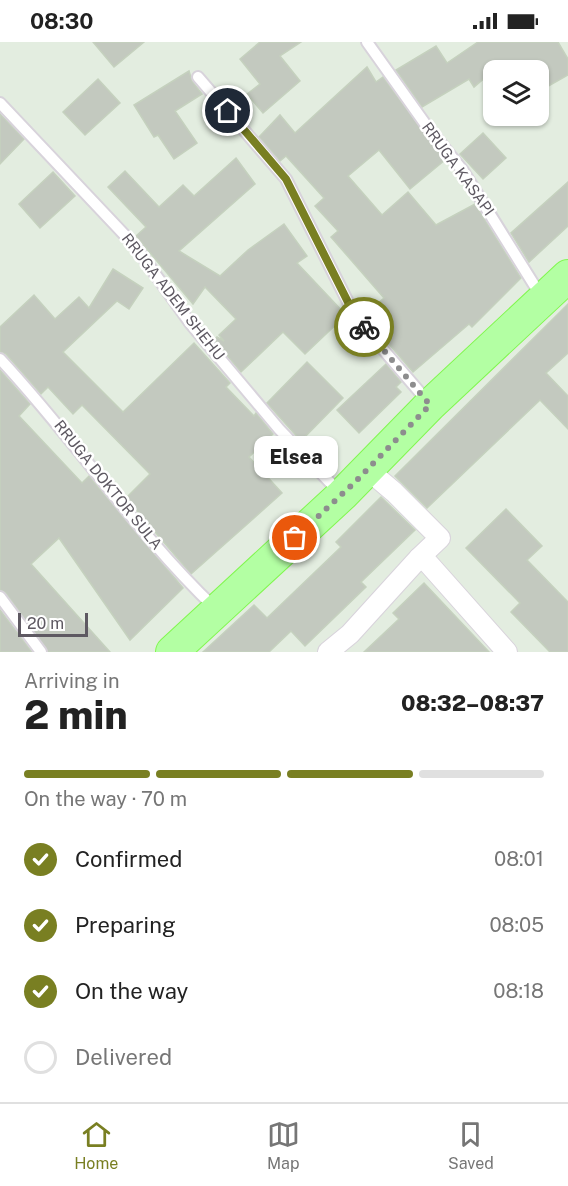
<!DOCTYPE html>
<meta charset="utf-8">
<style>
:root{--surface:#fff;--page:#f6f6f6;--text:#222;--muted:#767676;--line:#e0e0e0;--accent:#797f22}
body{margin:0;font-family:"Public Sans",sans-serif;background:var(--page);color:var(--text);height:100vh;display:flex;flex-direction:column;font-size:22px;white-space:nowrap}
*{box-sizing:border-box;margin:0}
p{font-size:20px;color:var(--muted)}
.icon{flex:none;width:33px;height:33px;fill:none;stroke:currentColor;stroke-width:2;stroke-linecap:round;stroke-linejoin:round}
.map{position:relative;height:610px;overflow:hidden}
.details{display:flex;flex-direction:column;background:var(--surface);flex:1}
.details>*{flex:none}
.tools{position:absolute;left:483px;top:18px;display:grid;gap:12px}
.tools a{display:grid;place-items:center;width:66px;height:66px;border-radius:12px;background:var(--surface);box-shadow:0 2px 4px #0004;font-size:30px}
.scale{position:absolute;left:18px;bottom:15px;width:70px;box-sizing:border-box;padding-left:6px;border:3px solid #5e5962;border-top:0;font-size:16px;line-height:21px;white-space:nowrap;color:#5e5962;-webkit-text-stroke:4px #fff;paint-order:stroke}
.pin{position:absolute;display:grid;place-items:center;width:51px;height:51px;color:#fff;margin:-26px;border:3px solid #fff;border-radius:50%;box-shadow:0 2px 6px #0007}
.courier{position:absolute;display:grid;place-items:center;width:60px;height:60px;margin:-30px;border:4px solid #797f22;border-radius:50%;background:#fff;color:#222;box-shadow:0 2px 8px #0007}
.bubble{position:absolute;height:42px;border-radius:12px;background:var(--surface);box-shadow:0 2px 4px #0004;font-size:20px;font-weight:800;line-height:42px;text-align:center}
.summary em{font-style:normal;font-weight:800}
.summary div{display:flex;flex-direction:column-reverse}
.summary{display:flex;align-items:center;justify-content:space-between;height:102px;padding:0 24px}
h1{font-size:39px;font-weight:800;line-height:45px}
.bar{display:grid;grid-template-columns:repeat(4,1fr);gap:9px 6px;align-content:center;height:72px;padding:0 24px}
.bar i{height:8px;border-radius:4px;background:var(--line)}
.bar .current{background:var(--accent)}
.bar p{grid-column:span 4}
ol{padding:0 24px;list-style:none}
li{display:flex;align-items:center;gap:18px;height:66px}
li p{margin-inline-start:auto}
li .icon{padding:6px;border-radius:50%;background:var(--accent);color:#fff;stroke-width:4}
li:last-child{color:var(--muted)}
li i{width:33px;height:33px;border:3px solid var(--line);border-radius:50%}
.status{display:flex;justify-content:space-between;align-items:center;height:42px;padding:0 30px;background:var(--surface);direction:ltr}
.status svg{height:16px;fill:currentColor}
.dock{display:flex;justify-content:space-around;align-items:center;height:84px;border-top:2px solid var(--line);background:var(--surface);font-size:16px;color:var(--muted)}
.dock a{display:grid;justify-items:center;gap:3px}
.dock .current{color:var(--accent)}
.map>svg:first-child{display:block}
</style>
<div class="status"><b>08:30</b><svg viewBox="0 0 49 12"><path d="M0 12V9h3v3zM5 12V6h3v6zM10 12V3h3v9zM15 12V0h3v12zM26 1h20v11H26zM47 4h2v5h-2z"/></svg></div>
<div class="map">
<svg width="568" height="610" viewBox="0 0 568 610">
<rect width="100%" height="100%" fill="#e3ede0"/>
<g fill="#c3c9bf" stroke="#c5d1be" stroke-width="1.5">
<path d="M93 0H144L114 25Z"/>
<path d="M260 0H301L280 14 300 39 263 71 247 52 260 42 240 17Z"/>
<path d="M478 0H558L568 17V33L538 50V28H494L474 45 469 37 422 65 396 28 436 4 447 21Z"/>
<path d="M367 25 376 40 383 35 445 118 410 147 379 108 348 134 382 173 408 150 436 183 475 162 521 236 472 285 469 282 413 330 364 273 384 256 331 195 338 189 315 164 324 156 286 114 280 119 259 95 280 73 295 91Z"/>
<path d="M189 29 192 39 202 52 175 69 197 101 174 117 158 93 154 95 134 63Z"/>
<path d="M98 37 120 61 85 93 63 70Z"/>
<path d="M0 72 24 97 0 122Z"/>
<path d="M483 91 506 116 483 137 460 112Z"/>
<path d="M236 116 255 142 179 209 220 234 248 208 284 182 307 214 297 221 346 273 305 312 283 290 241 330 214 298 217 295 224 299 219 293 236 277 205 245 193 262 136 194 146 185 108 145 125 129 159 165 183 143 194 154Z"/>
<path d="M53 130 75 154 40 186 19 162Z"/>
<path d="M568 140V184L529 220 511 191Z"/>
<path d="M113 227 143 246 129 267 117 259 63 310 123 370 194 301 230 341 226 345 254 374 256 371 273 392 249 415 282 451 191 532 126 456 150 432 82 363 73 372 48 345 41 352 6 312 0 310V285L34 253 55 277 79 255 89 266Z"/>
<path d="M568 262V311L546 331 568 354V387L540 358 427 466 395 434Z"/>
<path d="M307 320 343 356 301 399 267 361Z"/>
<path d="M386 322 401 340 396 345 401 350 359 391 337 368Z"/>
<path d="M0 328 30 362 19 374 82 441 89 434 183 546 130 598 59 496 31 522 110 610H48L6 551 0 548Z"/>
<path d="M381 455 415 488 361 540 366 545 305 604 291 589 269 610H203L254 563 267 576 341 505 336 500Z"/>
<path d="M506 467 542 504 527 518 568 560V610H550L511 570 520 561 466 506Z"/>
<path d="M424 541 489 610H364L399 577 393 571Z"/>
<path d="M0 568 32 610H0Z"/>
</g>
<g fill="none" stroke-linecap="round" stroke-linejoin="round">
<g stroke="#d8d3db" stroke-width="14">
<g id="service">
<path d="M367 0 426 83 463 129 541 254"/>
<path d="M198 35 286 137 356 276 429 361"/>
<path d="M0 61 135 204 190 281 279 387 340 451"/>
<path d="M0 317C75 397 136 491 215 566"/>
<path d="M0 555 41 610"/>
</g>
</g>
<g stroke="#d8d3db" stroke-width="22">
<g id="minor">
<path d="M368 428 394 450 440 496 419 516 428 521 507 610"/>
<path d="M328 610 350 592 419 516"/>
</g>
</g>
<g stroke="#81f74f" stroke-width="34">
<path id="primary" d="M172 610 342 453 430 363 568 234"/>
</g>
<use href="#service" stroke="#fff" stroke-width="10"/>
<use href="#minor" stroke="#fff" stroke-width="20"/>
<use href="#primary" stroke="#b3ffa3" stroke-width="32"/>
</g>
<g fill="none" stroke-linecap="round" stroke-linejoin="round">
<path stroke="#8d8d8e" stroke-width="6" stroke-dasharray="0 10.8" d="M295 496 355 440 430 363 364 285"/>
<path stroke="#797f22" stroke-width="8" d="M228 69 286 137 356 276 364 285"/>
</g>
<g text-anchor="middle" stroke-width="5" stroke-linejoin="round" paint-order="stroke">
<g font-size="15" fill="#5e5962" stroke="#fff">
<text transform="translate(458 127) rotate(54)" y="5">RRUGA KASAPI</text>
<text transform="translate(173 255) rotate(52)" y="5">RRUGA ADEM SHEHU</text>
<text transform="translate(108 443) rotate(51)" y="5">RRUGA DOKTOR SULA</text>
</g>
</g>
</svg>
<div class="tools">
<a><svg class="icon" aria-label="layers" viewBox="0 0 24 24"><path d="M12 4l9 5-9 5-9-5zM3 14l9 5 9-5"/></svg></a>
</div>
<div class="scale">20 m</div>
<div class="pin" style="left:295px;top:496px;background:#ea580c"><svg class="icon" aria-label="bag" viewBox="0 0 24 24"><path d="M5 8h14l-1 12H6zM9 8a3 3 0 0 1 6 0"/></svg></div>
<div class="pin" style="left:228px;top:69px;background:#1f2937"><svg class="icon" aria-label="home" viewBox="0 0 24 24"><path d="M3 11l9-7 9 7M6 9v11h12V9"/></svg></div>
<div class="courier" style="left:364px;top:285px"><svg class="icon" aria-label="bike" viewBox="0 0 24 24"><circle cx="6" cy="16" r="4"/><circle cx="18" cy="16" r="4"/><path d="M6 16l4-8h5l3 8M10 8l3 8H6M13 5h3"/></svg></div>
<div class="bubble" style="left:254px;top:394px;width:84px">Elsea</div>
</div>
<section class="details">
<div class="summary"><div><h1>2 min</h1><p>Arriving in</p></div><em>08:32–08:37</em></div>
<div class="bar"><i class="current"></i><i class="current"></i><i class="current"></i><i></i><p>On the way · 70 m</p></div>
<ol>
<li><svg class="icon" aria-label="check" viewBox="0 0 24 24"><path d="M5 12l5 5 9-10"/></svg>Confirmed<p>08:01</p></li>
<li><svg class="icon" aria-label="check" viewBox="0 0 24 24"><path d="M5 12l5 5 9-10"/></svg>Preparing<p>08:05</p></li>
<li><svg class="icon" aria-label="check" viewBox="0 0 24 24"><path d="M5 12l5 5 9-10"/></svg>On the way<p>08:18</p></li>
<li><i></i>Delivered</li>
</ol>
</section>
<nav class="dock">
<a class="current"><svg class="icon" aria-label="home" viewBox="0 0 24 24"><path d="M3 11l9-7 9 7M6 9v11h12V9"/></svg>Home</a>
<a><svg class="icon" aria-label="map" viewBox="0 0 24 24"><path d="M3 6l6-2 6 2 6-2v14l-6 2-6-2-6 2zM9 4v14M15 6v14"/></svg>Map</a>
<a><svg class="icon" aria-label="saved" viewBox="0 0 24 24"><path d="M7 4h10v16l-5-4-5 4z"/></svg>Saved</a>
</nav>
